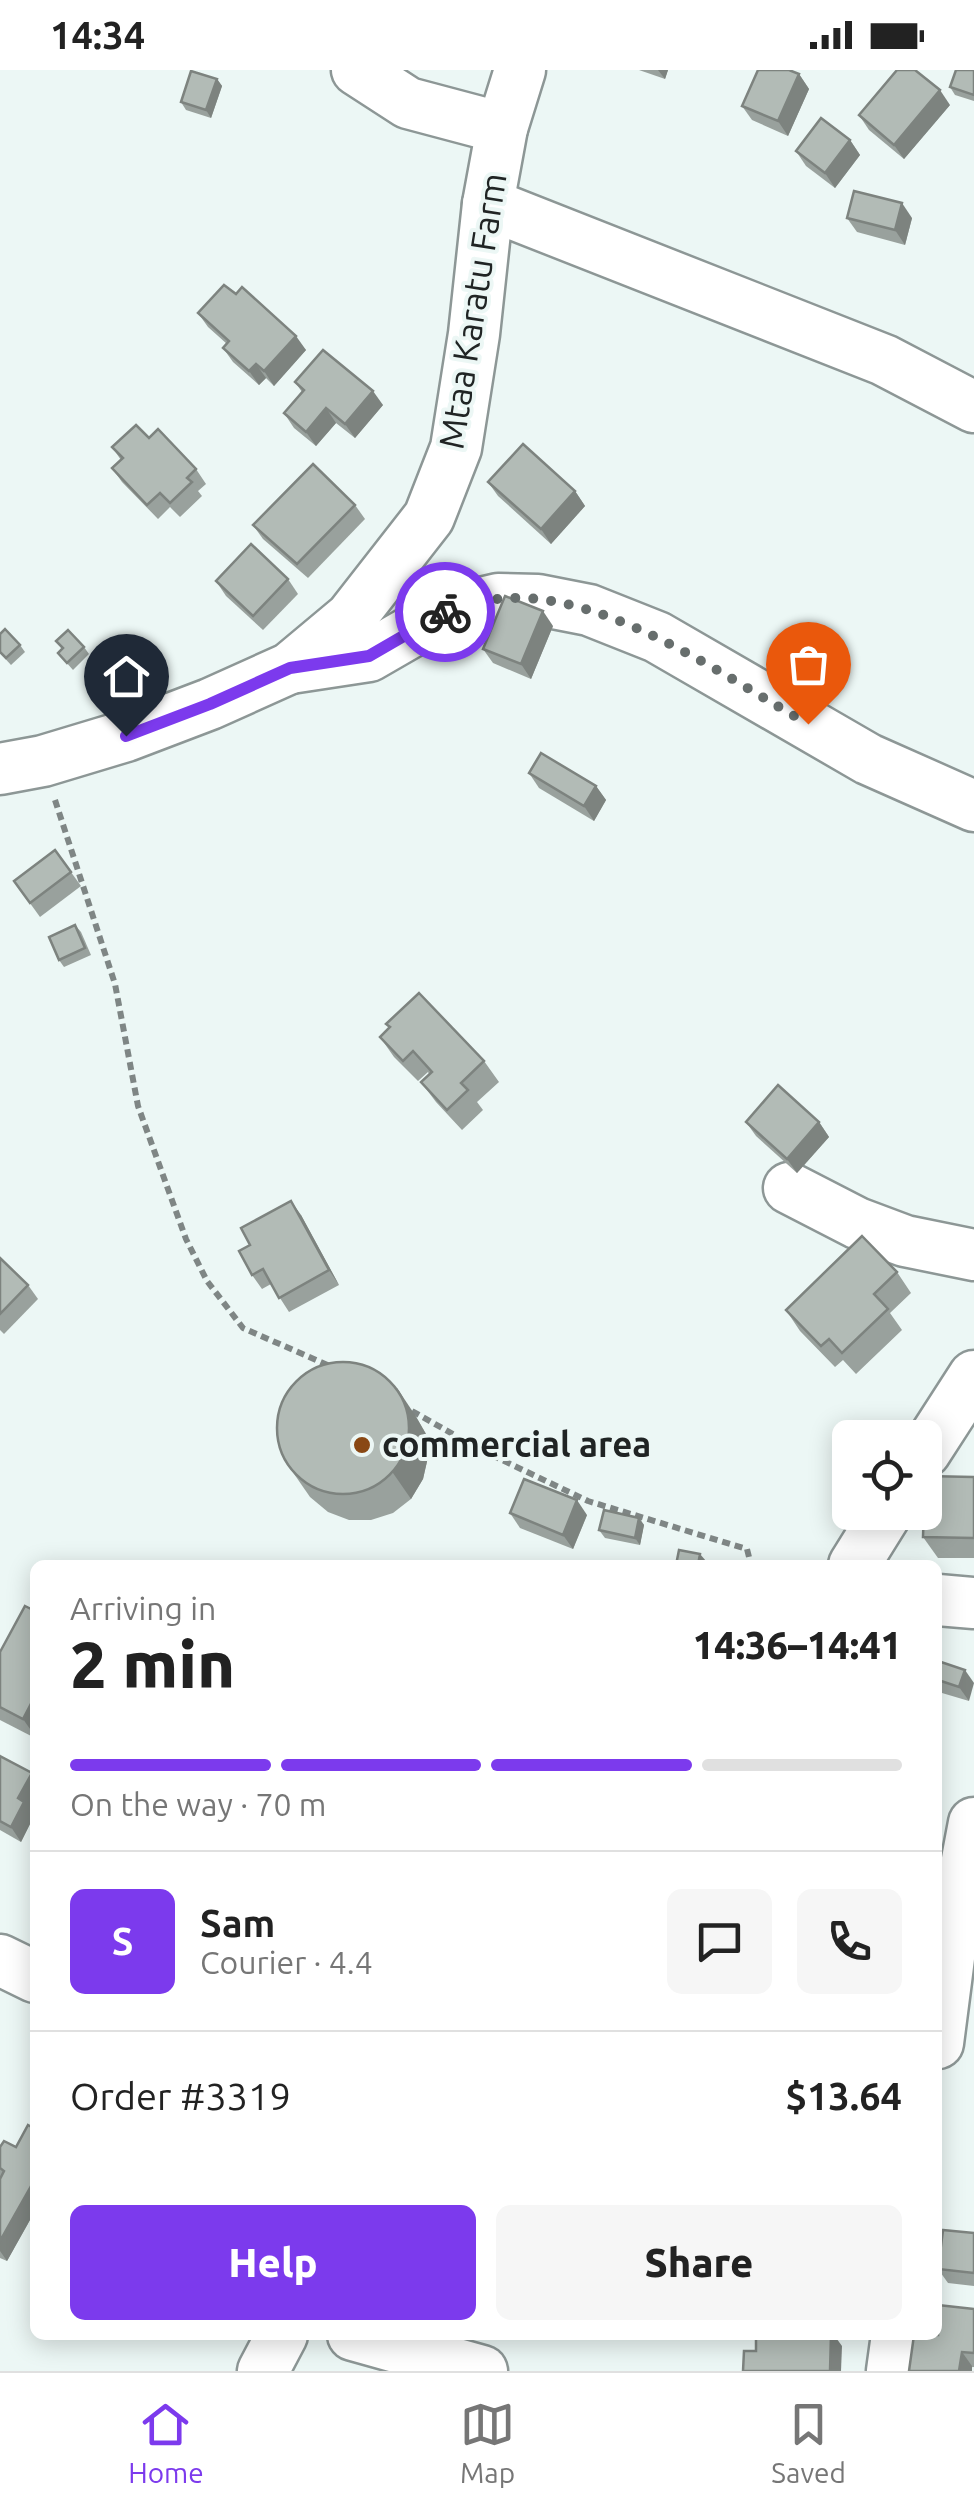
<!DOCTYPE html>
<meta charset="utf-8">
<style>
:root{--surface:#fff;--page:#f6f6f6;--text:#222;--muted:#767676;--line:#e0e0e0;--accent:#7c3aed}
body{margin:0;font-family:Ubuntu,sans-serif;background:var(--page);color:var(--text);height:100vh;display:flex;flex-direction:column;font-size:38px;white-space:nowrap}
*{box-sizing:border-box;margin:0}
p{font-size:32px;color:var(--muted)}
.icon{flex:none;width:55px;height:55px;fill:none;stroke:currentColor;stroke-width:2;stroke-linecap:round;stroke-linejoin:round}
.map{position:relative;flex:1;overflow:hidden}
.drawer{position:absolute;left:30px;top:1490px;width:912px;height:780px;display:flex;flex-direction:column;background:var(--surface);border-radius:15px;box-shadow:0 5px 25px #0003}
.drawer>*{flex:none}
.fabs{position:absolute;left:832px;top:1350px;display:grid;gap:20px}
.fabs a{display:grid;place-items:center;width:110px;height:110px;border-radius:15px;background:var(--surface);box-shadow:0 5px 25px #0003;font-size:50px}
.pin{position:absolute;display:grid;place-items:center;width:85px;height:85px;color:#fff;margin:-102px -42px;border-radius:50% 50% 50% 0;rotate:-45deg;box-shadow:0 0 10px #0007}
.pin .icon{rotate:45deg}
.courier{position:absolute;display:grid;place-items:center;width:100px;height:100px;margin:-50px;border:8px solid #7c3aed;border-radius:50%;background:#fff;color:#222;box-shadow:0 2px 12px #0007}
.headline em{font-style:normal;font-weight:800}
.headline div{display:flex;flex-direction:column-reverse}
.headline{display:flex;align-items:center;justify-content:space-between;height:170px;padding:0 40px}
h1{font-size:65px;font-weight:800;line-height:75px}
.bar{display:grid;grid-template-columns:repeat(4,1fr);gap:15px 10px;align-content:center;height:120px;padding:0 40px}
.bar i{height:12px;border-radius:8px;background:var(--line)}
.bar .active{background:var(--accent)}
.bar p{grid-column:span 4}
.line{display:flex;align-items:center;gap:25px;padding:0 40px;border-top:2px solid var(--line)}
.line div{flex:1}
.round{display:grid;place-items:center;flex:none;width:105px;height:105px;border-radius:15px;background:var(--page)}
.action{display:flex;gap:20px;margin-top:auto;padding:20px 40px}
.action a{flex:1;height:115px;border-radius:15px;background:var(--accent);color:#fff;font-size:40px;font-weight:800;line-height:115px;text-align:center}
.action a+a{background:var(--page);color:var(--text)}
.status{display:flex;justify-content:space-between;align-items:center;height:70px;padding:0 50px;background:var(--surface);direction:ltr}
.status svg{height:28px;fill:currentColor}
.menu{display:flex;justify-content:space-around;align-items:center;height:140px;border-top:2px solid var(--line);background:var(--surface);font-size:28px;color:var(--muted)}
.menu a{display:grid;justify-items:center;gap:5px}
.menu .active{color:var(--accent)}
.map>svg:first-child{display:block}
</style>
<div class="status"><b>14:34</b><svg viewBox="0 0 49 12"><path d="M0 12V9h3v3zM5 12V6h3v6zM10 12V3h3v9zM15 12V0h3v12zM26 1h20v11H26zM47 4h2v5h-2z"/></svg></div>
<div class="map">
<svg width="974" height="2301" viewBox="0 0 974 2301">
<rect width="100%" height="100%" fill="#ecf7f5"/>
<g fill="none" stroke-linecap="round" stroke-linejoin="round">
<g stroke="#8d9796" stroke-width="55">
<g id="minor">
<path d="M357 0 408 33 502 58"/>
<path d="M488 134 884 290 974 337"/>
<path d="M290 598 369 586 447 541 498 529 538 530 589 540 657 567 868 689 974 736"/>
<path d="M0 699 43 691 126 666 210 634 290 598 351 547 429 447 456 378 474 264 488 134 502 58 520 0"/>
<path d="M789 1118 857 1153 905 1171 974 1185"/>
<path d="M925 1382 974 1306"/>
<path d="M854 1495 887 1442"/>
<path d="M938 1530 974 1533"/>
<path d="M0 1890 35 1907"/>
<path d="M938 1973 950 1880 974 1753"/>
<path d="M353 2265 482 2301"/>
<path d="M263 2301 282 2265"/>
<path d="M892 2301 897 2265"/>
</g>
</g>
<g stroke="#7f8685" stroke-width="6" stroke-dasharray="8 5" stroke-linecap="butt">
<path d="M55 730 115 914 138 1036 186 1169 207 1211 243 1258 332 1297"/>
<path d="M412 1341 481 1380 588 1431 747 1479 751 1495"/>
</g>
<use href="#minor" stroke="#fff" stroke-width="50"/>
</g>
<g fill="#99a19d">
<path d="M639 0H668L665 9Z"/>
<path d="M974 0V31L955 25 950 17Z"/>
<path d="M799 4 809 19 788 66 752 50 742 36Z"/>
<path d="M217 9 222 16 211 48 186 40 181 32Z"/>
<path d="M950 35 904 89 869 60 859 45Z"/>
<path d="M850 70 860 85 835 118 806 96 796 81Z"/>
<path d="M847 148H912L905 175 857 162Z"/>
<path d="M236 224 306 280 274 316 266 308 259 315 233 292 223 278 227 274 208 257 198 243Z"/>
<path d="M295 312 383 335 355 368 336 353 316 376 294 358 284 343 302 322Z"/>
<path d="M149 368 196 399 206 414 198 421 202 426 180 447 170 437 158 449 122 412 112 398 121 390 112 377Z"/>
<path d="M488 412 575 421 585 436 551 474 498 426Z"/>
<path d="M355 435 365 449 308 508 263 469 253 455Z"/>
<path d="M288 509 298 524 263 560 226 526 216 511Z"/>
<path d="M553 556 531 609 493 593 483 579Z"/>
<path d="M0 564 20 575 25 582 11 595 0 583Z"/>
<path d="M56 571 84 577 89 584 73 600 58 583 62 579Z"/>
<path d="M529 703 596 716 606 730 594 751 539 718Z"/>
<path d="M55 780 81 816 40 847 14 811Z"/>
<path d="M75 855 81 862 91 885 64 897 59 890Z"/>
<path d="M386 954 484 991 499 1012 477 1032 483 1040 462 1060 436 1032 421 1012 429 1004 428 1002 418 1011 394 987 380 967 389 958Z"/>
<path d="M746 1052H819L829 1067 797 1103 756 1066Z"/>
<path d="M301 1145 339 1215 289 1242 271 1214 262 1219 252 1205Z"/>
<path d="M0 1188 28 1215 38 1229 4 1264 0 1260Z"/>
<path d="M897 1202 911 1223 890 1243 902 1260 856 1304 843 1290 835 1297 800 1261 786 1240Z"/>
<path d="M415 1345 426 1364 428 1387 423 1409 411 1429 393 1443 371 1450H349L328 1442 310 1427 292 1401Z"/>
<path d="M974 1407V1488H938L923 1467Z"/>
<path d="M510 1443 587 1445 573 1479 520 1458Z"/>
<path d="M639 1448 644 1455 640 1475 605 1468 599 1460Z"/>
<path d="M35 1541V1668L0 1650V1582Z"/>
<path d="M938 1591 965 1600 969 1631 942 1623 938 1638Z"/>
<path d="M0 1686 32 1703 35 1708V1729L30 1739 34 1746 21 1772 0 1760Z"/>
<path d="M35 2059V2141L7 2191 0 2188V2077H16Z"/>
<path d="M974 2163V2216L948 2213 938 2199Z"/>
<path d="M974 2239V2297L909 2301Z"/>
</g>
<g fill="#7d837f">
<path d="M658 0H668L665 9Z"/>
<path d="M799 4 809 19 788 66 778 51Z"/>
<path d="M217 9 222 16 211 48 206 40Z"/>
<path d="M940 20 950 35 904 89 894 75Z"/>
<path d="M850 70 860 85 835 118 825 103Z"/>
<path d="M902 133 912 148 905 175 895 160Z"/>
<path d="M296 266 306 280 274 316 264 301Z"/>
<path d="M256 294 266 308 259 315 249 301Z"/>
<path d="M373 321 383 335 355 368 345 354Z"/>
<path d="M326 338 336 353 316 376 306 362Z"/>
<path d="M575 421 585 436 551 474 541 459Z"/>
<path d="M543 541 553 556 531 609 521 594Z"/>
<path d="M596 716 606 730 594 751 584 736Z"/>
<path d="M819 1052 829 1067 797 1103 787 1089Z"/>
<path d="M291 1131 301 1145 339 1215 329 1200Z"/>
<path d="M397 1318 415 1345 426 1364 428 1387 423 1409 411 1429 393 1403Z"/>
<path d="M577 1430 587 1445 573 1479 563 1465Z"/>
<path d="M639 1448 644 1455 640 1475 635 1468Z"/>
<path d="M700 1484 706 1491 705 1495H698Z"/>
<path d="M965 1600 974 1613 969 1631 959 1617Z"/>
<path d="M938 1616 942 1623 938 1638Z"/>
<path d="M33 1630 35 1633V1666L23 1649Z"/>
<path d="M32 1703 35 1708V1729L30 1739 34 1746 21 1772 11 1757 18 1728Z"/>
<path d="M35 2109V2141L7 2191 0 2181V2171Z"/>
<path d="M831 2265H834L842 2276 841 2301H830Z"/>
<path d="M962 2282 972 2296V2301H959Z"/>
</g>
<g fill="#b2bbb6" stroke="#7d837f" stroke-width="2.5">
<path d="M758 0H789L799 4 778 51 742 36Z"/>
<path d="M897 0H915L940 20 894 75 859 45Z"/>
<path d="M956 0H974V25L950 17Z"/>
<path d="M191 1 217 9 206 40 181 32Z"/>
<path d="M821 48 850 70 825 103 796 81Z"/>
<path d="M854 121 902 133 895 160 847 148Z"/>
<path d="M224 215 236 224 242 217 296 266 264 301 256 294 249 301 223 278 229 271 198 243Z"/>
<path d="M323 280 373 321 345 354 326 338 306 362 284 343 304 320 295 312Z"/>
<path d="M136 355 149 368 158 359 196 399 187 408 192 412 170 433 160 423 147 435 112 398 123 388 112 377Z"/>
<path d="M523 374 575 421 541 459 488 412Z"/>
<path d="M313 394 355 435 297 494 253 455Z"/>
<path d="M251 474 288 509 253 546 216 511Z"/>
<path d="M505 526 543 541 521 594 483 579Z"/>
<path d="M5 559 20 575 6 588 0 582V564Z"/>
<path d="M68 560 84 577 67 593 58 583 63 578 56 571Z"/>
<path d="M541 683 596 716 584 736 529 703Z"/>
<path d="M55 780 71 802 30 833 14 811Z"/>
<path d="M75 855 85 878 59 890 49 867Z"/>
<path d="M419 923 484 991 461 1013 468 1020 447 1040 421 1012 432 1002 413 981 403 991 380 967 390 957 386 954Z"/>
<path d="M778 1015 819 1052 787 1089 746 1052Z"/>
<path d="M291 1131 329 1200 279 1228 263 1199 252 1205 239 1181 250 1175 241 1158Z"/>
<path d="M862 1166 897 1202 874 1224 888 1239 842 1283 829 1269 821 1276 786 1240Z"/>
<path d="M0 1188 28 1215 0 1244Z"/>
<circle cx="343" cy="1358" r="66"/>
<path d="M925 1406 974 1407V1468L923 1467Z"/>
<path d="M524 1409 577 1430 563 1465 510 1443Z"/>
<path d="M604 1440 639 1448 635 1468 599 1460Z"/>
<path d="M679 1480 700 1484 698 1495H676Z"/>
<path d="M25 1536 35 1541V1631L33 1630 23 1649 0 1637V1582Z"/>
<path d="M938 1591 965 1600 959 1617 938 1610Z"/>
<path d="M0 1686 32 1703 18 1728 24 1732 11 1757 0 1751Z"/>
<path d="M28 2055 35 2059V2109L0 2171V2109L4 2101 0 2098V2077L4 2071 16 2077Z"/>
<path d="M943 2160 974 2163V2203L938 2199Z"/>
<path d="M938 2235 974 2239V2283L962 2282 959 2301H909L914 2265H938Z"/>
<path d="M756 2265H831L830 2301H743L744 2281H756Z"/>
</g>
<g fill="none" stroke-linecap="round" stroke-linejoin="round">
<path stroke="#676e6d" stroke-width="10" stroke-dasharray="0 18" d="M445 542C461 537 480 531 497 529 600 517 722 605 808 654"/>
<path stroke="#7c3aed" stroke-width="12" d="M126 666 210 634 290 598 369 586 445 542"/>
</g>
<circle fill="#894814" stroke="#ecf7f5" stroke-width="4" cx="362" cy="1375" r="10"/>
<g text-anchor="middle" stroke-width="8" stroke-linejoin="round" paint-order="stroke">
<g font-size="35" fill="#202424" stroke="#ecf7f5">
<text transform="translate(473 241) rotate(-81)" y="12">Mtaa Karatu Farm</text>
</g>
<g font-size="35" font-weight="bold" fill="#202424" stroke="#ecf7f5" text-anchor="start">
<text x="382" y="1387">commercial area</text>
</g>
</g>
</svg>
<div class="fabs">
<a><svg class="icon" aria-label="locate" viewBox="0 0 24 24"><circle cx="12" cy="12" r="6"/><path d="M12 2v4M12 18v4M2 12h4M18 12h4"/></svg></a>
</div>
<div class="pin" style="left:808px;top:654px;background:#ea580c"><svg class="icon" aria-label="bag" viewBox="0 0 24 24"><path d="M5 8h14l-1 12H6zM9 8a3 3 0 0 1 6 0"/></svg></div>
<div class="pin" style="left:126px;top:666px;background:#1f2937"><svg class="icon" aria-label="home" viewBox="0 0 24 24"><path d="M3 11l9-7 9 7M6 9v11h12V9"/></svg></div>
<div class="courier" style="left:445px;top:542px"><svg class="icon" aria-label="bike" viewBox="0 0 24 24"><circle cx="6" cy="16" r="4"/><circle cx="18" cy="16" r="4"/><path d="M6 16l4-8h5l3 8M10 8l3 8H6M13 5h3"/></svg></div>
<section class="drawer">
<div class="headline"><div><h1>2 min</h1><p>Arriving in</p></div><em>14:36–14:41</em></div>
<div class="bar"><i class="active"></i><i class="active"></i><i class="active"></i><i></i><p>On the way · 70 m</p></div>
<div class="line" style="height:180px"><b class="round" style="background:var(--accent);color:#fff">S</b><div><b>Sam</b><p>Courier · 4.4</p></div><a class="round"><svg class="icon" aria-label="chat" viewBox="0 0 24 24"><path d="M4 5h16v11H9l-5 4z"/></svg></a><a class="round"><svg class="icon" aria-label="phone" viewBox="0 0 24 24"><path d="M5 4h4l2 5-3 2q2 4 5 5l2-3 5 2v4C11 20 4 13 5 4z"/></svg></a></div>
<div class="line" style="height:130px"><div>Order #3319</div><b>$13.64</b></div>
<div class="action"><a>Help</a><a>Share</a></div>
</section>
</div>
<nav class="menu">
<a class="active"><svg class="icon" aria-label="home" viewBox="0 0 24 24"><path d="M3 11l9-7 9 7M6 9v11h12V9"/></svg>Home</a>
<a><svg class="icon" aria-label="map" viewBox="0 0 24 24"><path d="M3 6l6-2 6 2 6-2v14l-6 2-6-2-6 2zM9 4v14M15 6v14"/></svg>Map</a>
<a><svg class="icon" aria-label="saved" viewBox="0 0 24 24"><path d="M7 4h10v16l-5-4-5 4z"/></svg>Saved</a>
</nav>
